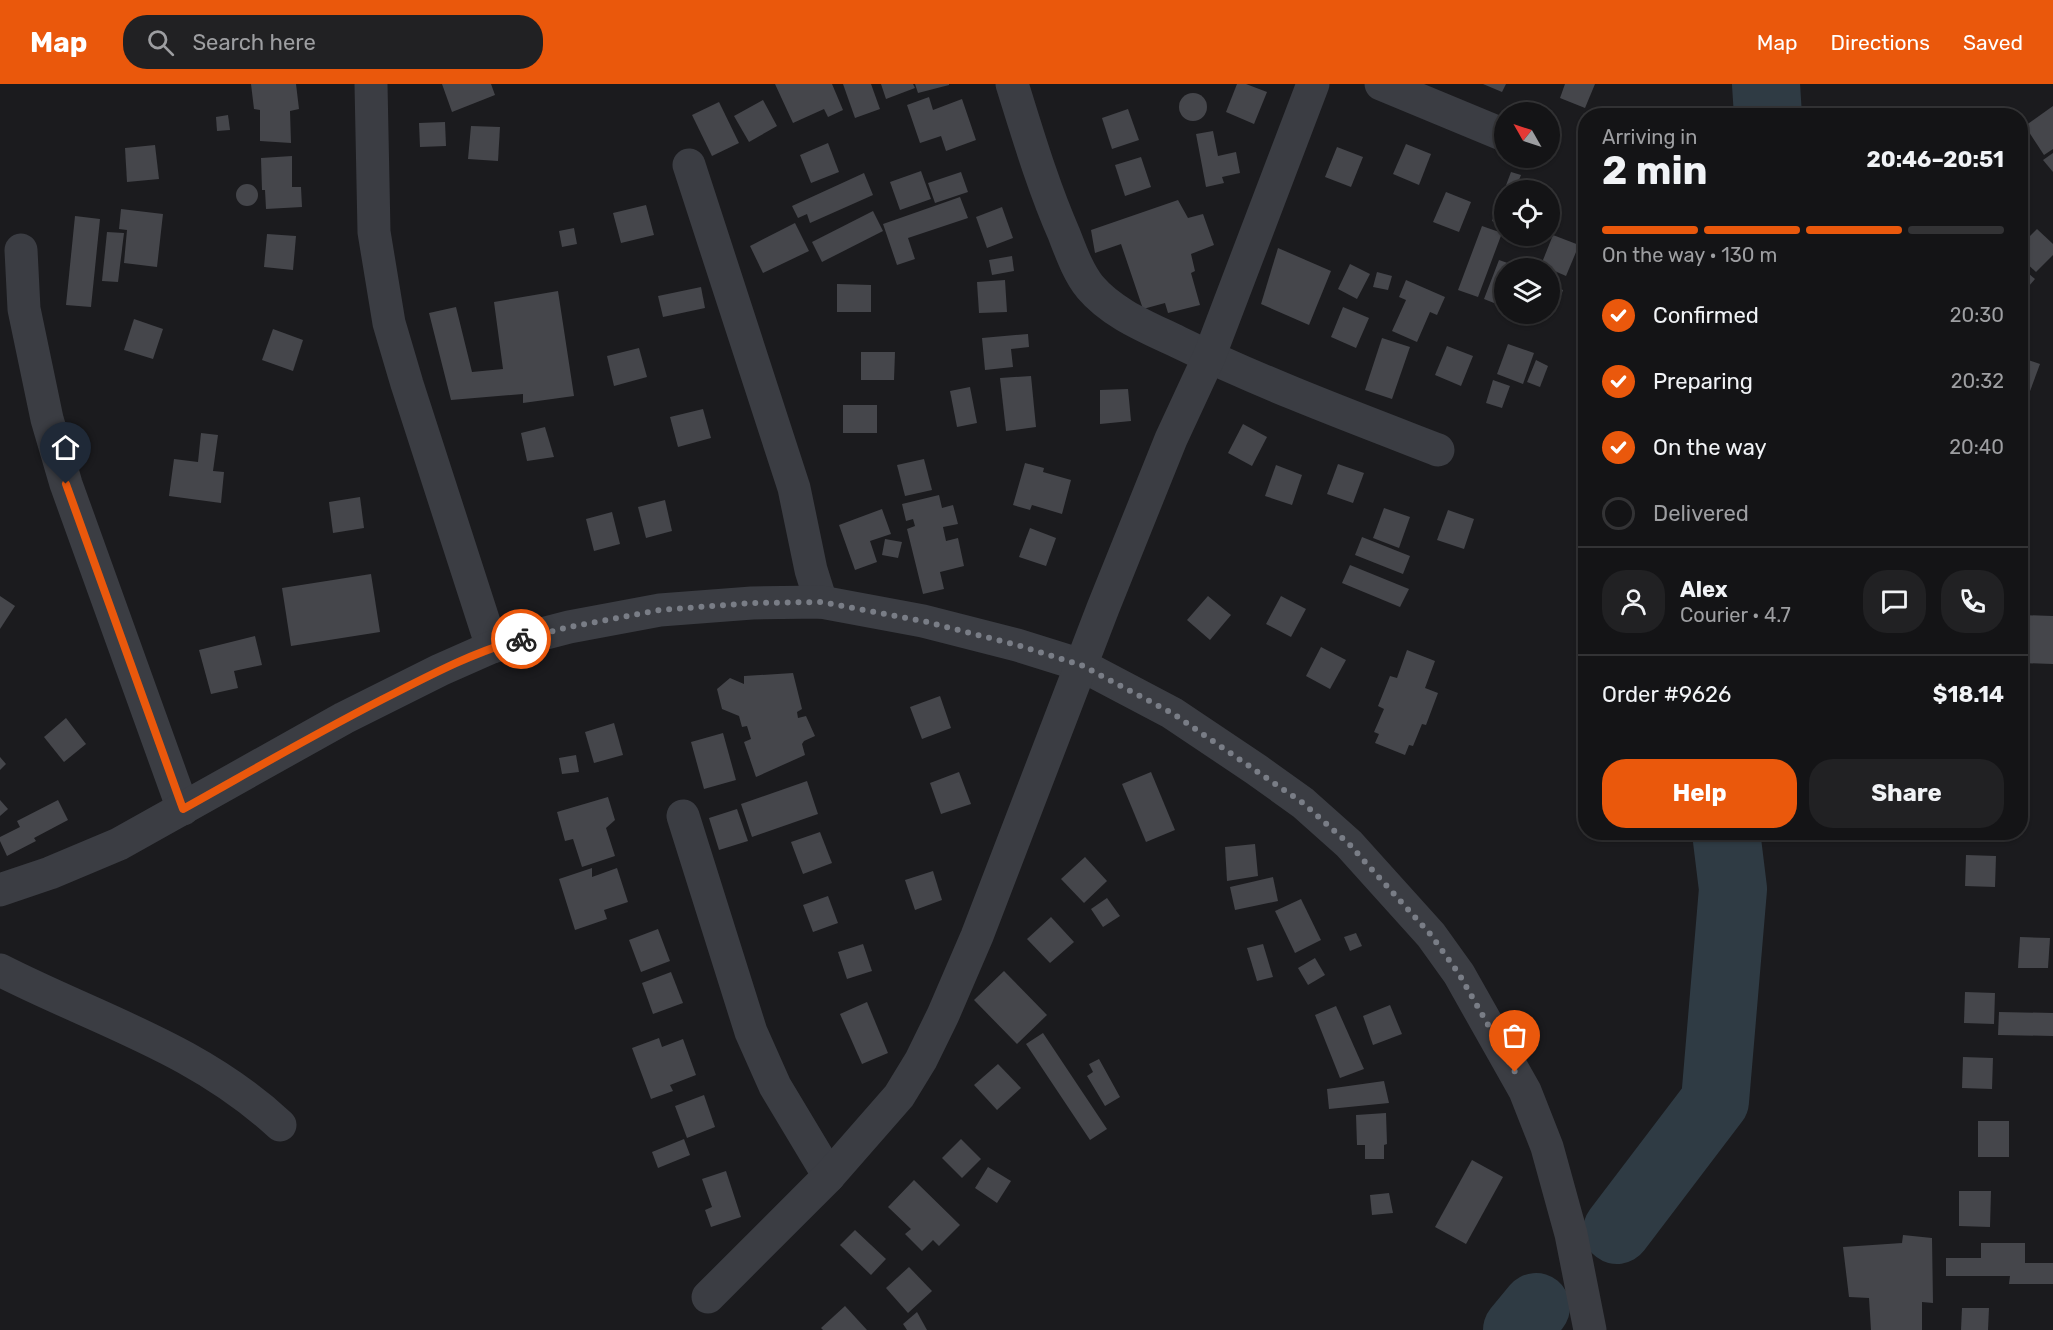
<!DOCTYPE html>
<meta charset="utf-8">
<style>
:root{--surface:#141416;--page:#212123;--text:#f1f3f6;--muted:#9d9ea1;--line:#333335;--accent:#ea580c}
body{margin:0;font-family:Rubik,sans-serif;background:var(--page);color:var(--text);height:100vh;display:flex;flex-direction:column;font-size:22px;white-space:nowrap}
*{box-sizing:border-box;margin:0}
p{font-size:20px;color:var(--muted)}
.icon{flex:none;width:33px;height:33px;fill:none;stroke:currentColor;stroke-width:2;stroke-linecap:round;stroke-linejoin:round}
.map{position:relative;flex:1;overflow:hidden}
.side{position:absolute;left:1578px;top:24px;width:450px;height:732px;display:flex;flex-direction:column;background:var(--surface);border-radius:24px;box-shadow:0 2px 4px #0004,0 0 0 2px var(--line)}
.side>*{flex:none}
.needle{width:39px;rotate:309deg}
.fabs{position:absolute;left:1494px;top:18px;display:grid;gap:12px}
.fabs a{display:grid;place-items:center;width:66px;height:66px;border-radius:50%;background:var(--surface);box-shadow:0 2px 4px #0004,0 0 0 2px var(--line);font-size:30px}
.pin{position:absolute;display:grid;place-items:center;width:51px;height:51px;color:#fff;margin:-62px -26px;border-radius:50% 50% 50% 0;rotate:-45deg;box-shadow:0 0 6px #0007}
.pin .icon{rotate:45deg}
.courier{position:absolute;display:grid;place-items:center;width:60px;height:60px;margin:-30px;border:4px solid #ea580c;border-radius:50%;background:#fff;color:#222;box-shadow:0 2px 8px #0007}
.head em{font-style:normal;font-weight:700}
.head div{display:flex;flex-direction:column-reverse}
.head{display:flex;align-items:center;justify-content:space-between;height:102px;padding:0 24px}
h1{font-size:39px;font-weight:700;line-height:45px}
.bar{display:grid;grid-template-columns:repeat(4,1fr);gap:9px 6px;align-content:center;height:72px;padding:0 24px}
.bar i{height:8px;border-radius:4px;background:var(--line)}
.bar .active{background:var(--accent)}
.bar p{grid-column:span 4}
.line{display:flex;align-items:center;gap:15px;padding:0 24px;border-top:2px solid var(--line)}
.line div{flex:1}
.round{display:grid;place-items:center;flex:none;width:63px;height:63px;border-radius:24px;background:var(--page)}
ol{padding:0 24px;list-style:none}
li{display:flex;align-items:center;gap:18px;height:66px}
li p{margin-inline-start:auto}
li .icon{padding:6px;border-radius:50%;background:var(--accent);color:#fff;stroke-width:4}
li:last-child{color:var(--muted)}
li i{width:33px;height:33px;border:3px solid var(--line);border-radius:50%}
.button{display:flex;gap:12px;margin-top:auto;padding:12px 24px}
.button a{flex:1;height:69px;border-radius:24px;background:var(--accent);color:#fff;font-size:24px;font-weight:700;line-height:69px;text-align:center}
.button a+a{background:var(--page);color:var(--text)}
header{display:flex;align-items:center;gap:36px;box-sizing:border-box;height:84px;padding:0 30px;background:var(--accent);color:#fff}
header strong{font-size:28px}
nav{display:flex;gap:33px;margin-inline-start:auto;font-size:21px}
.search{width:420px;height:54px;background:var(--page);display:flex;align-items:center;gap:15px;box-sizing:border-box;padding:0 21px;border-radius:24px;color:var(--muted);font-size:22px}
.map>svg:first-child{display:block}
</style>
<header>
<strong>Map</strong>
<div class="search"><svg class="icon" aria-label="search" viewBox="0 0 24 24"><circle cx="10" cy="10" r="6"/><path d="M15 15l6 6"/></svg>Search here</div>
<nav><a>Map</a><a>Directions</a><a>Saved</a></nav>
</header>
<div class="map">
<svg width="2053" height="1246" viewBox="0 0 2053 1246">
<rect width="100%" height="100%" fill="#1b1b1e"/>
<g fill="none" stroke-linecap="round" stroke-linejoin="round">
<g stroke="#2f3b44" stroke-width="68">
<path d="M1766 0 1768 32"/>
<path d="M1617 1146 1715 1017 1733 805 1726 748"/>
<path d="M1517 1246 1536 1223"/>
</g>
</g>
<g fill="#45464b">
<path d="M251 0H296L299 25 290 27 291 59 260 57V26L254 25Z"/>
<path d="M442 0H491L495 11 452 28Z"/>
<path d="M775 0H832L843 26 828 33 824 25 793 39Z"/>
<path d="M843 0H871L880 25 855 34Z"/>
<path d="M881 0H913L915 4 886 15Z"/>
<path d="M915 0H949V1L918 9Z"/>
<path d="M1237 0H1246L1267 8 1254 40 1226 28Z"/>
<path d="M1483 0H1506L1502 8Z"/>
<path d="M1565 0H1595L1585 24 1560 14Z"/>
<circle cx="1193" cy="23" r="14"/>
<path d="M929 13 933 26 962 15 976 56 946 67 941 52 920 59 907 21Z"/>
<path d="M763 16 777 42 749 58 734 32Z"/>
<path d="M719 18 739 59 712 72 692 31Z"/>
<path d="M2053 22V65L2044 71 2025 42Z"/>
<path d="M1128 25 1139 56 1112 65 1102 34Z"/>
<path d="M228 31 230 46 217 47 216 33Z"/>
<path d="M445 38 446 62 420 63 419 39Z"/>
<path d="M471 42 500 43 498 77 468 75Z"/>
<path d="M1213 47 1218 72 1236 68 1240 89 1222 93 1224 99 1206 103 1196 50Z"/>
<path d="M828 59 839 88 811 99 800 71Z"/>
<path d="M1406 60 1431 70 1419 101 1393 90Z"/>
<path d="M155 61 159 95 127 98 125 64Z"/>
<path d="M1337 63 1363 73 1351 103 1325 93Z"/>
<path d="M2053 69V88L2043 76Z"/>
<path d="M292 72V103H301L302 123 266 125 265 106H262L261 74Z"/>
<path d="M1141 73 1151 103 1125 112 1115 81Z"/>
<path d="M921 87 931 115 900 126 890 98Z"/>
<path d="M961 88 968 108 935 119 928 99Z"/>
<path d="M1511 88 1521 91 1515 106 1505 104Z"/>
<path d="M864 89 873 111 810 139 807 130 798 134 792 122Z"/>
<circle cx="247" cy="111" r="11"/>
<path d="M1504 106V143L1492 137Z"/>
<path d="M1446 108 1471 118 1459 148 1433 138Z"/>
<path d="M960 113 968 134 908 154 915 175 897 181 883 140Z"/>
<path d="M1178 116 1188 134 1203 130 1214 161 1191 170 1195 187 1191 189 1200 221 1168 229 1165 219 1143 225 1121 160 1095 169 1091 146Z"/>
<path d="M646 121 654 151 621 159 613 129Z"/>
<path d="M1002 123 1013 154 987 164 976 133Z"/>
<path d="M121 125 163 130 157 183 124 179 127 146 119 145Z"/>
<path d="M873 127 883 147 822 178 812 158Z"/>
<path d="M75 132 100 135 91 223 66 221Z"/>
<path d="M795 139 809 167 763 189 750 162Z"/>
<path d="M1482 142 1502 149 1478 213 1458 206Z"/>
<path d="M574 144 577 160 562 163 559 147Z"/>
<path d="M2037 145 2053 160V171L2036 188 2020 173V162Z"/>
<path d="M107 148 124 149 118 198 102 197Z"/>
<path d="M267 150 296 152 293 186 264 183Z"/>
<path d="M1553 151 1579 161 1566 192 1541 181Z"/>
<path d="M1278 164 1331 187 1309 241 1261 220Z"/>
<path d="M1012 172 1014 187 992 191 989 176Z"/>
<path d="M1499 176 1522 184H1504V223L1484 215Z"/>
<path d="M1350 180 1370 190 1357 215 1338 205Z"/>
<path d="M2020 182 2035 195 2020 212Z"/>
<path d="M1377 188 1392 192 1388 206 1373 203Z"/>
<path d="M1005 196 1007 228 979 229 977 198Z"/>
<path d="M1406 196 1445 213 1437 231 1430 228 1417 258 1392 247 1406 216 1399 213Z"/>
<path d="M837 200 871 201V228H837Z"/>
<path d="M1550 201 1563 206 1558 221 1550 219Z"/>
<path d="M701 203 705 224 663 233 658 212Z"/>
<path d="M558 207 574 312 523 319V310L451 316 429 229 456 223 472 288 503 285 494 218Z"/>
<path d="M1343 223 1369 234 1356 264 1331 253Z"/>
<path d="M134 235 163 245 153 275 124 266Z"/>
<path d="M273 245 303 256 293 287 262 276Z"/>
<path d="M1028 250 1029 263 1011 265 1013 283 985 286 982 254Z"/>
<path d="M1382 254 1410 263 1392 315 1365 306Z"/>
<path d="M1508 260 1534 269 1523 300 1497 290Z"/>
<path d="M1447 262 1473 272 1461 302 1435 291Z"/>
<path d="M639 264 647 293 614 302 607 272Z"/>
<path d="M861 268H895L894 296H861Z"/>
<path d="M2020 273 2040 280 2029 310 2020 306Z"/>
<path d="M1536 276 1548 282 1540 303 1527 298Z"/>
<path d="M1031 292 1036 343 1006 347 1000 294Z"/>
<path d="M1493 296 1510 302 1502 324 1486 319Z"/>
<path d="M970 303 977 339 957 343 950 307Z"/>
<path d="M1128 305 1131 337 1100 340V306Z"/>
<rect x="843" y="321" width="34" height="28"/>
<path d="M703 325 711 354 678 363 670 333Z"/>
<path d="M1243 340 1267 353 1252 382 1228 369Z"/>
<path d="M545 343 554 373 527 377 521 349Z"/>
<path d="M201 349 218 351 213 387 224 388 221 419 169 412 174 375 198 378Z"/>
<path d="M924 375 932 406 905 412 897 381Z"/>
<path d="M1025 379 1044 384 1043 388 1071 396 1062 430 1032 421 1030 426 1013 421Z"/>
<path d="M1338 380 1364 389 1353 419 1327 410Z"/>
<path d="M1276 381 1302 391 1292 421 1265 412Z"/>
<path d="M939 411 942 424 953 421 958 440 943 443 946 457 958 454 964 482 940 488 944 505 923 510 907 445 915 442 913 435 906 437 902 420Z"/>
<path d="M360 413 364 444 333 449 329 418Z"/>
<path d="M665 416 672 447 646 454 638 423Z"/>
<path d="M1384 424 1410 433 1399 464 1373 454Z"/>
<path d="M882 425 891 450 870 457 877 478 855 486 839 441Z"/>
<path d="M1448 426 1474 435 1464 465 1437 456Z"/>
<path d="M612 428 620 460 594 467 586 435Z"/>
<path d="M1030 444 1056 454 1046 482 1019 473Z"/>
<path d="M1362 453 1410 472 1403 490 1355 471Z"/>
<path d="M885 455 902 458 898 474 882 471Z"/>
<path d="M1350 481 1409 505 1400 523 1342 499Z"/>
<path d="M371 490 380 548 291 562 282 504Z"/>
<path d="M0 512 15 522 0 545Z"/>
<path d="M1208 512 1231 531 1210 556 1187 536Z"/>
<path d="M1281 512 1306 525 1291 553 1266 540Z"/>
<path d="M2020 531 2053 532V580L2020 579Z"/>
<path d="M255 552 262 581 234 587 238 604 211 610 199 566Z"/>
<path d="M1321 563 1346 576 1330 605 1306 592Z"/>
<path d="M1407 566 1435 577 1425 604 1438 609 1426 641 1422 640 1413 662 1409 661 1405 671 1375 659 1379 650 1374 648 1384 625 1378 622 1390 592 1397 594Z"/>
<path d="M793 589 802 625 797 628 798 634 806 632 815 652 804 657 802 660 805 671 756 693 744 658 751 655 747 642 742 643 739 632 722 625 717 605 730 594 744 600V592Z"/>
<path d="M940 612 951 644 922 655 910 623Z"/>
<path d="M66 634 86 660 64 678 44 653Z"/>
<path d="M614 639 623 671 594 679 585 648Z"/>
<path d="M723 649 736 696 704 705 691 658Z"/>
<path d="M576 671 579 688 562 690 559 674Z"/>
<path d="M0 673 6 680 0 686Z"/>
<path d="M959 688 971 720 941 730 930 699Z"/>
<path d="M1151 688 1175 746 1146 758 1122 700Z"/>
<path d="M807 697 818 730 752 753 741 720Z"/>
<path d="M608 713 615 736 606 744 615 772 582 783 573 755 565 757 557 728Z"/>
<path d="M0 716 8 725 0 732Z"/>
<path d="M58 716 68 736 34 754 36 757 7 772 0 757V753L20 743 17 737Z"/>
<path d="M737 725 748 757 719 766 709 734Z"/>
<path d="M820 748 832 779 803 790 791 758Z"/>
<path d="M1255 760 1258 792 1227 797 1225 763Z"/>
<path d="M1966 771 1996 772 1995 803 1965 802Z"/>
<path d="M1085 773 1107 797 1084 819 1061 795Z"/>
<path d="M592 784V793L617 784 628 818 604 826 607 835 575 846 559 795Z"/>
<path d="M933 787 942 816 915 826 905 796Z"/>
<path d="M1273 793 1278 817 1235 826 1230 803Z"/>
<path d="M828 812 838 839 813 848 803 821Z"/>
<path d="M1107 814 1120 832 1103 843 1091 825Z"/>
<path d="M1301 815 1321 856 1295 869 1275 827Z"/>
<path d="M1051 833 1074 858 1050 879 1027 855Z"/>
<path d="M658 845 670 877 641 888 629 856Z"/>
<path d="M1356 849 1362 862 1350 867 1344 853Z"/>
<path d="M2020 853 2050 854 2048 884H2018Z"/>
<path d="M863 860 872 887 847 895 838 868Z"/>
<path d="M1263 860 1273 893 1257 897 1247 864Z"/>
<path d="M1315 874 1325 891 1308 901 1298 884Z"/>
<path d="M1004 887 1047 931 1017 960 974 916Z"/>
<path d="M671 888 683 919 653 930 642 899Z"/>
<path d="M1965 908 1995 909 1994 940 1964 939Z"/>
<path d="M867 918 888 969 862 980 840 930Z"/>
<path d="M1390 921 1402 950 1373 961 1363 932Z"/>
<path d="M1336 922 1364 985 1340 994 1315 931Z"/>
<path d="M1999 928 2053 929V952L1998 951Z"/>
<path d="M1043 949 1107 1045 1090 1056 1026 960Z"/>
<path d="M659 954 662 963 683 955 696 991 670 1001 673 1007 651 1015 632 964Z"/>
<path d="M1963 973 1993 974 1992 1005 1962 1004Z"/>
<path d="M1099 975 1120 1013 1105 1022 1087 992 1093 988 1089 980Z"/>
<path d="M998 980 1021 1004 997 1026 974 1001Z"/>
<path d="M1384 997 1389 1019 1329 1025 1327 1005Z"/>
<path d="M704 1011 715 1043 687 1054 675 1022Z"/>
<path d="M1386 1029 1387 1060 1384 1061V1075H1365V1061H1357L1356 1031Z"/>
<rect x="1978" y="1037" width="31" height="36"/>
<path d="M684 1055 690 1071 658 1084 652 1068Z"/>
<path d="M961 1055 981 1075 962 1094 942 1074Z"/>
<path d="M1472 1076 1503 1093 1466 1160 1435 1143Z"/>
<path d="M988 1083 1011 1097 997 1119 975 1104Z"/>
<path d="M726 1087 741 1133 711 1143 705 1126 712 1123 702 1095Z"/>
<path d="M914 1096 960 1141 939 1162 933 1156 922 1167 905 1150 911 1145 888 1123Z"/>
<path d="M1959 1107H1991L1990 1143 1959 1142Z"/>
<path d="M1389 1109 1393 1129 1372 1131 1370 1111Z"/>
<path d="M855 1146 886 1175 871 1191 840 1161Z"/>
<path d="M1903 1151 1932 1154 1933 1219 1922 1218V1246H1871L1869 1214 1849 1213 1843 1163 1902 1159Z"/>
<path d="M1981 1159H2025V1179H2053V1200H2009L2010 1192H1946V1174H1981Z"/>
<path d="M909 1183 932 1207 908 1229 886 1204Z"/>
<path d="M845 1222 867 1246H823L821 1244Z"/>
<path d="M1962 1224H1989L1988 1246H1961Z"/>
<path d="M917 1228 927 1246H907L903 1240Z"/>
</g>
<g fill="none" stroke-linecap="round" stroke-linejoin="round">
<g stroke="#3b3d43" stroke-width="33">
<path d="M371 0 374 148 389 239 407 300 492 563"/>
<path d="M1012 0C1028 51 1043 102 1064 150 1071 168 1078 188 1090 203 1113 230 1147 243 1178 258 1262 299 1350 332 1438 366"/>
<path d="M1381 0 1504 51"/>
<path d="M689 81 794 404 811 486 821 518"/>
<path d="M21 166 24 225 47 335 66 400 183 725"/>
<path d="M683 732 751 948 775 1002 829 1092"/>
<path d="M0 806 50 789 119 760 344 634 440 586 492 563 569 543 660 526 752 519 821 518 923 537 1017 561 1081 581 1172 629 1257 686 1303 719 1349 760 1431 851 1459 890 1525 1007 1547 1063 1571 1150 1590 1246"/>
<path d="M0 886C98 936 197 964 280 1041"/>
<path d="M708 1213 829 1092 899 1012 921 976 943 931 977 852 1103 524 1171 355 1209 273 1313 0"/>
</g>
</g>
<g fill="none" stroke-linecap="round" stroke-linejoin="round">
<path stroke="#797d86" stroke-width="6" stroke-dasharray="0 10.8" d="M521 555 569 543 660 526 752 519 821 518 923 537 1017 561 1081 581 1172 629 1303 719 1349 760 1431 851 1459 890 1515 988"/>
<path stroke="#ea580c" stroke-width="8" d="M66 400 183 725C253 686 323 645 395 609 436 588 477 567 521 555"/>
</g>
</svg>
<div class="fabs">
<a><svg class="needle" viewBox="-14 -14 28 28"><path d="M0-13l5 13h-10z" fill="#e53935"/><path d="M0 13l5-13h-10z" fill="#9d9ea1"/></svg></a>
<a><svg class="icon" aria-label="locate" viewBox="0 0 24 24"><circle cx="12" cy="12" r="6"/><path d="M12 2v4M12 18v4M2 12h4M18 12h4"/></svg></a>
<a><svg class="icon" aria-label="layers" viewBox="0 0 24 24"><path d="M12 4l9 5-9 5-9-5zM3 14l9 5 9-5"/></svg></a>
</div>
<div class="pin" style="left:1515px;top:988px;background:#ea580c"><svg class="icon" aria-label="bag" viewBox="0 0 24 24"><path d="M5 8h14l-1 12H6zM9 8a3 3 0 0 1 6 0"/></svg></div>
<div class="pin" style="left:66px;top:400px;background:#1f2937"><svg class="icon" aria-label="home" viewBox="0 0 24 24"><path d="M3 11l9-7 9 7M6 9v11h12V9"/></svg></div>
<div class="courier" style="left:521px;top:555px"><svg class="icon" aria-label="bike" viewBox="0 0 24 24"><circle cx="6" cy="16" r="4"/><circle cx="18" cy="16" r="4"/><path d="M6 16l4-8h5l3 8M10 8l3 8H6M13 5h3"/></svg></div>
<section class="side">
<div class="head"><div><h1>2 min</h1><p>Arriving in</p></div><em>20:46–20:51</em></div>
<div class="bar"><i class="active"></i><i class="active"></i><i class="active"></i><i></i><p>On the way · 130 m</p></div>
<ol>
<li><svg class="icon" aria-label="check" viewBox="0 0 24 24"><path d="M5 12l5 5 9-10"/></svg>Confirmed<p>20:30</p></li>
<li><svg class="icon" aria-label="check" viewBox="0 0 24 24"><path d="M5 12l5 5 9-10"/></svg>Preparing<p>20:32</p></li>
<li><svg class="icon" aria-label="check" viewBox="0 0 24 24"><path d="M5 12l5 5 9-10"/></svg>On the way<p>20:40</p></li>
<li><i></i>Delivered</li>
</ol>
<div class="line" style="height:108px"><a class="round"><svg class="icon" aria-label="person" viewBox="0 0 24 24"><circle cx="12" cy="8" r="4"/><path d="M4 21q1-7 8-7t8 7"/></svg></a><div><b>Alex</b><p>Courier · 4.7</p></div><a class="round"><svg class="icon" aria-label="chat" viewBox="0 0 24 24"><path d="M4 5h16v11H9l-5 4z"/></svg></a><a class="round"><svg class="icon" aria-label="phone" viewBox="0 0 24 24"><path d="M5 4h4l2 5-3 2q2 4 5 5l2-3 5 2v4C11 20 4 13 5 4z"/></svg></a></div>
<div class="line" style="height:78px"><div>Order #9626</div><b>$18.14</b></div>
<div class="button"><a>Help</a><a>Share</a></div>
</section>
</div>
